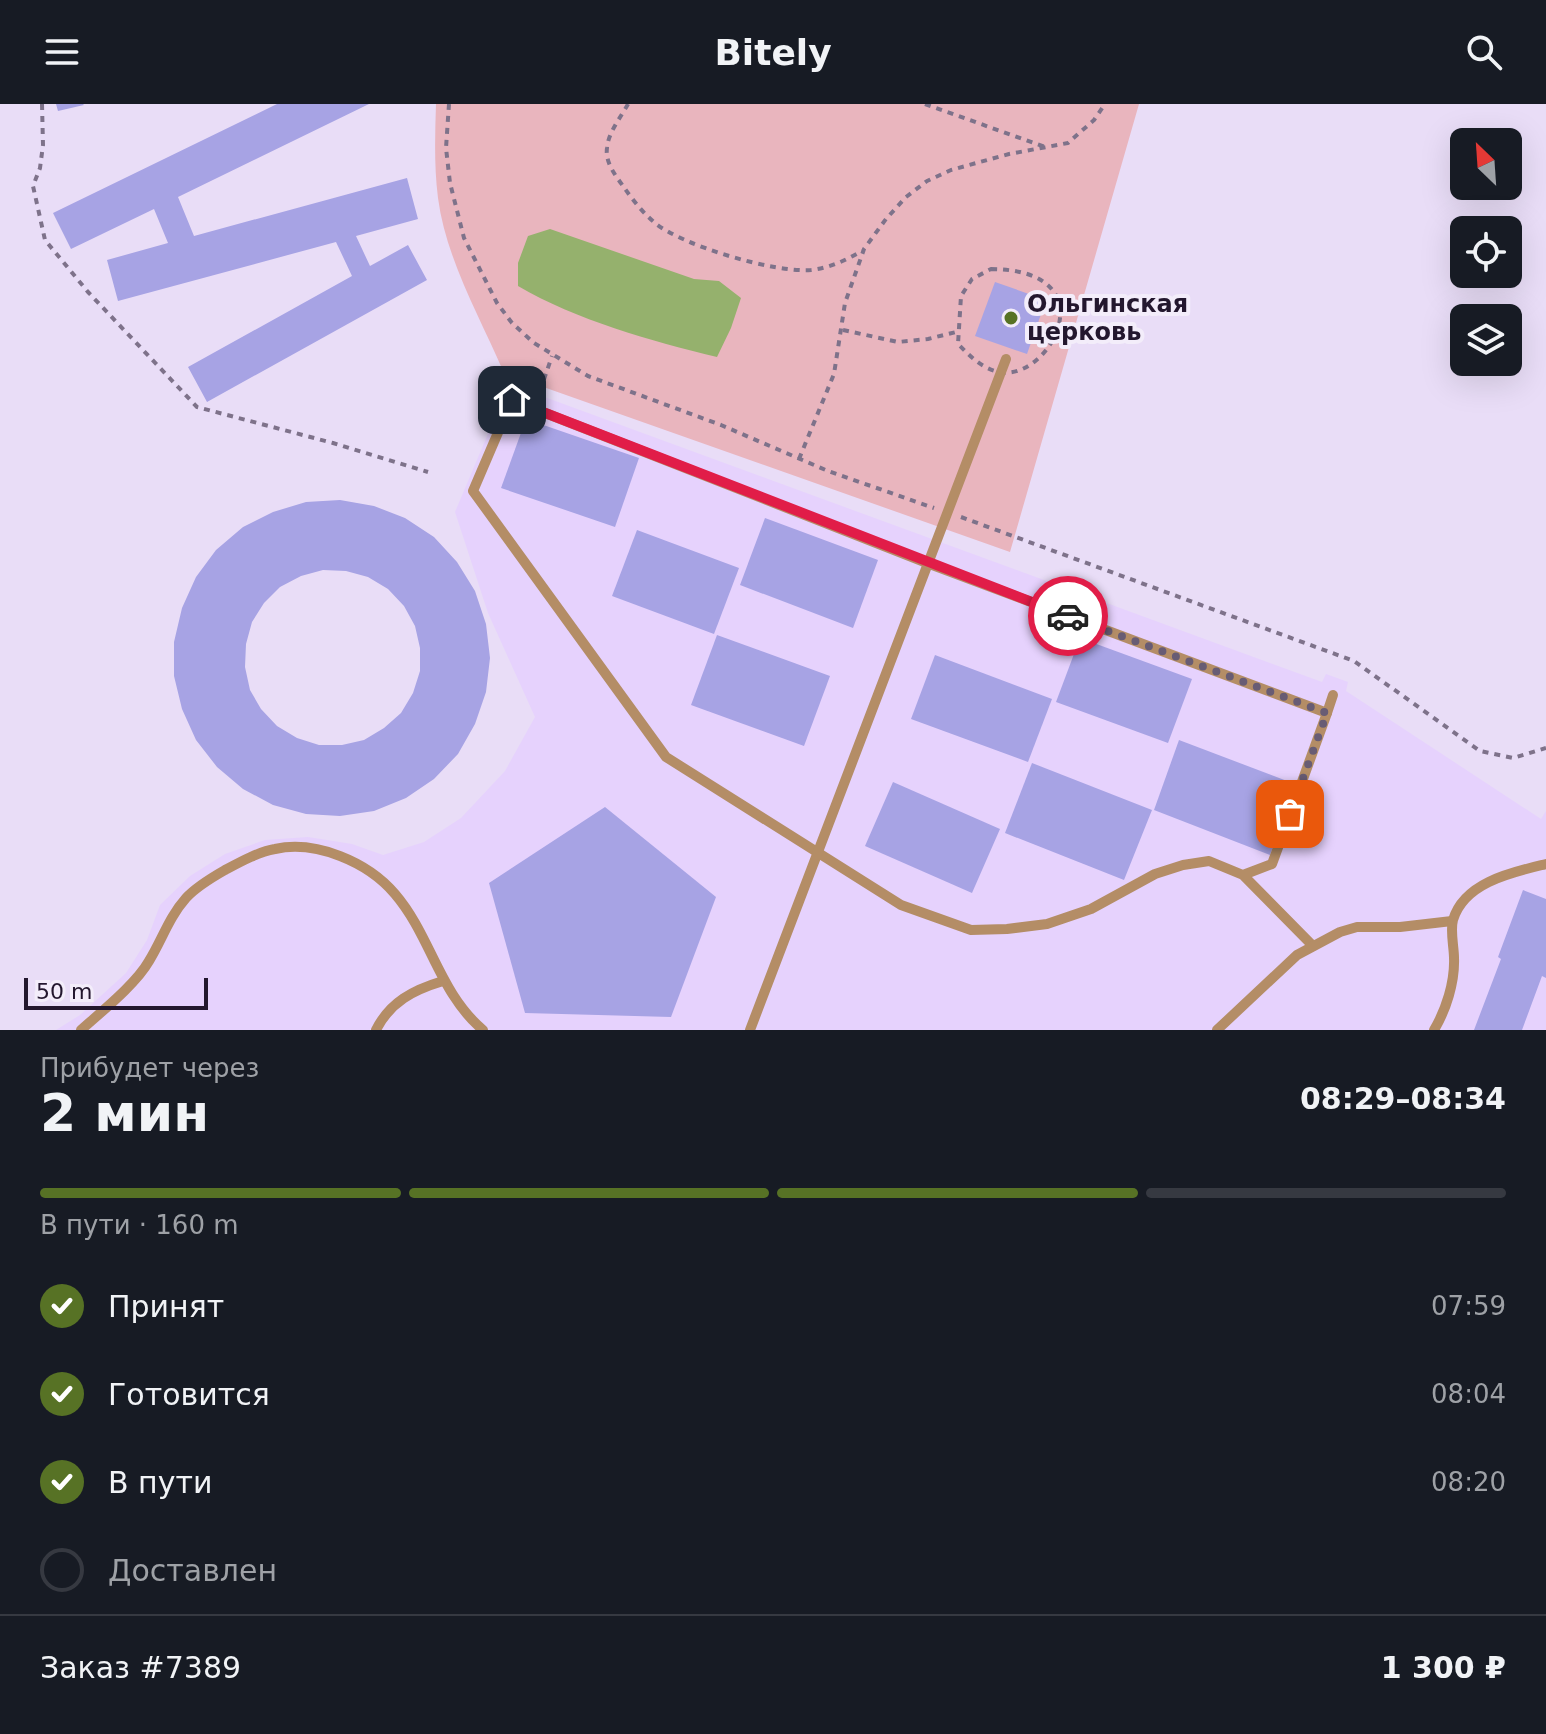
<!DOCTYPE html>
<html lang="ru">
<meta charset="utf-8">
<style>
:root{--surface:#171b24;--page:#242831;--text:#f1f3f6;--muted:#9ea1a6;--line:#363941;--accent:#577225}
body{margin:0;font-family:"DejaVu Sans",sans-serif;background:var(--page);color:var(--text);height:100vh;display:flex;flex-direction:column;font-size:30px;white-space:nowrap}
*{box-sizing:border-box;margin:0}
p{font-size:26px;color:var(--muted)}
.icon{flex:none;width:44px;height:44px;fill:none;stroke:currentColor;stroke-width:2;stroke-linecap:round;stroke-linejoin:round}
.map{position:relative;height:926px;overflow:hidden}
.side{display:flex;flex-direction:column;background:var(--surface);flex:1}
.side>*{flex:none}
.needle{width:52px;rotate:335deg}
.tools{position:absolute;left:1450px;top:24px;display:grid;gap:16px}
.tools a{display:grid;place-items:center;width:72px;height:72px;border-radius:12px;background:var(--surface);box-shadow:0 8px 32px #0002;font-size:40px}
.scale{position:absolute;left:24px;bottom:20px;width:184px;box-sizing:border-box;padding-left:8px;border:4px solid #23172e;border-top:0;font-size:22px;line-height:28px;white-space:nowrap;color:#23172e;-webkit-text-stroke:6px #f3edfa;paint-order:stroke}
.pin{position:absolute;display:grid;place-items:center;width:68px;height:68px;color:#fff;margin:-34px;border-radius:16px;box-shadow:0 4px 12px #0006}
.courier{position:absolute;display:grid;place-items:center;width:80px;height:80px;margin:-40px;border:6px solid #e11d48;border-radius:50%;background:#fff;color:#222;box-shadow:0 2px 10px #0007}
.headline em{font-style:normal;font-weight:600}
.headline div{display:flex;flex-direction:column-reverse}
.headline{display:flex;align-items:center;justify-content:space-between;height:136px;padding:0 40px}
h1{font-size:52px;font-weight:600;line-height:60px}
.bar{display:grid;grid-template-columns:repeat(4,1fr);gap:12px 8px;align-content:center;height:96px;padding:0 40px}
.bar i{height:10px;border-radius:6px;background:var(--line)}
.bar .selected{background:var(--accent)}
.bar p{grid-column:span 4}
.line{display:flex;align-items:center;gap:20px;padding:0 40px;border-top:2px solid var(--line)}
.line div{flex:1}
ol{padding:0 40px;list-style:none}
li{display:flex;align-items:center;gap:24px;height:88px}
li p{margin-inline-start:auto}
li .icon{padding:8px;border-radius:50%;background:var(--accent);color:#fff;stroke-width:4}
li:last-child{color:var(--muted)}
li i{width:44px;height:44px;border:4px solid var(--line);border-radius:50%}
header{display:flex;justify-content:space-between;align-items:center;height:104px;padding:0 40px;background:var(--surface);font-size:36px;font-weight:600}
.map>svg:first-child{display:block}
</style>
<header><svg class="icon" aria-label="menu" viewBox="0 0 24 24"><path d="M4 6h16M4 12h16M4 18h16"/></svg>Bitely<svg class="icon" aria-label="search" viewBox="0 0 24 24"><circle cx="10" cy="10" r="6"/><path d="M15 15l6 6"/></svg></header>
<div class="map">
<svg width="1546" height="926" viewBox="0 0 1546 926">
<rect width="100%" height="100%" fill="#e9ddf7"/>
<path fill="#e6d2fd" d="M509 280 1322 578 1326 570 1348 578 1346 587 1541 715 1546 707V926H56L80 911 126 869 147 836 160 801 190 772 225 750 265 736 308 733 352 740 383 751 424 738 461 714 505 667 535 613 488 509 455 408Z"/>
<path fill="#e9b5be" d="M436 0H1139L1010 448 504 269C480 213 446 155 438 94 434 63 435 31 436 0Z"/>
<path fill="#95b16d" d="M550 125 694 175 719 177 741 194 731 224 717 253C651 237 576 216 518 182V159L528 132Z"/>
<g fill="#a7a3e4" fill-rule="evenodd">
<path d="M56 0H83L84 1 58 7Z"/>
<path d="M277 0H369L178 93 194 132 407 74 418 115 356 132 370 162 408 141 427 176 207 298 188 263 352 172 336 138 118 197 107 156 168 139 154 105 71 145 53 109Z"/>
<path d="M995 178 1046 196 1027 250 975 232Z"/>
<path d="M526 315 639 354 615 423 501 384Z"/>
<path d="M340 396 374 402 405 414 434 433 457 458 475 487 486 520 490 554 486 588 475 620 458 650 434 675 406 694 374 707 340 712 306 710 273 701 243 685 217 663 196 636 182 605 174 572V538L182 504 196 473 216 446 243 423 273 408 306 398ZM323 466 346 467 368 473 388 485 404 502 415 522 420 544V567L413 589 401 609 384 624 364 636 342 641H319L297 634 277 622 261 605 250 586 245 563 246 540 252 518 264 499 280 483 301 472Z"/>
<path d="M765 414 878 456 853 524 740 481Z"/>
<path d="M637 426 739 464 714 530 612 492Z"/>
<path d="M717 531 830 572 804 642 691 601Z"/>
<path d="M1080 534 1192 575 1168 639 1056 598Z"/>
<path d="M935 551 1052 595 1028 658 911 615Z"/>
<path d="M1179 636 1295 680 1270 751 1154 706Z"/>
<path d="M1032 659 1152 706 1124 776 1005 729Z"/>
<path d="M893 678 1000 725 972 789 865 742Z"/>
<path d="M605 703 716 793 671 913 525 909 489 779Z"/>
<path d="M1523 786 1546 795V874L1542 872 1522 926H1474L1501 855 1498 853Z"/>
</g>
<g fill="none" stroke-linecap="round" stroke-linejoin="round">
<g stroke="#7e728a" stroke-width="4" stroke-dasharray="6 6" stroke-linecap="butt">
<path d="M42 0 43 41 40 64 33 82 45 136 88 188 197 303 333 339 428 368"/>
<path d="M449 0 446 44 450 79 464 134 497 199 512 219 534 239 588 272 721 321 828 367 934 404"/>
<path d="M628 0C621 13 608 29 607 44 605 58 615 71 623 82 632 95 642 108 655 119 683 142 775 169 811 166 830 164 846 156 862 147"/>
<path d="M925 0 1045 43"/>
<path d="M991 165C1111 166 1049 279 999 268 981 264 970 252 958 240L961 192 972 175Z"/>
<path d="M843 226 898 238 928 235 956 228"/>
<path d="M540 287 552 252"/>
<path d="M799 355 834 270 845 199 864 145 886 115 906 93 927 77 951 66 1009 50 1068 39 1094 16 1105 0"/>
<path d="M961 413 1354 557 1480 647 1513 654 1546 644"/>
</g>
<g stroke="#b48d66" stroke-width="10">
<path d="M1327 609 1333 591"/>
<path d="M1243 771 1272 760 1327 609 927 459 512 296 473 387 666 653 901 801 971 826 1007 825 1047 820 1091 805 1155 770 1183 761 1209 757 1243 771 1313 842"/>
<path d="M81 926C101 908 136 880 149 857 162 836 169 813 186 794 196 783 211 774 225 766 240 758 258 748 275 745 316 736 368 758 395 790 431 832 439 889 483 926"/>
<path d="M376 926C390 898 413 886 443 877"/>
<path d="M750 926 1006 255"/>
<path d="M1217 926 1297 851 1340 828 1357 823H1400L1452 817"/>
<path d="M1434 926C1446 906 1455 878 1454 854 1454 843 1450 827 1453 816 1464 778 1513 768 1546 760"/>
</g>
</g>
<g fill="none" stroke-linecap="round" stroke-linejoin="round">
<path stroke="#685c74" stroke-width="8" stroke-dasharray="0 14.4" d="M1068 512 1327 609 1290 710"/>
<path stroke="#e11d48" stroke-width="10" d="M512 296 1068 512"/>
</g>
<circle fill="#577225" stroke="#f3edfa" stroke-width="3" cx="1011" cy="214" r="8"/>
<g text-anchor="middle" stroke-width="8" stroke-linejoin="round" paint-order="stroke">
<g font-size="24" font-weight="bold" fill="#23172e" stroke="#f3edfa" text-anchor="start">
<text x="1027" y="208">Ольгинская<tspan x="1027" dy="28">церковь</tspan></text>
</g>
</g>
</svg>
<div class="tools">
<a><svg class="needle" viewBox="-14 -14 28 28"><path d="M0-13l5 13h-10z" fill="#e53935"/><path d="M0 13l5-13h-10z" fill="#9ea1a6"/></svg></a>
<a><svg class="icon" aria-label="locate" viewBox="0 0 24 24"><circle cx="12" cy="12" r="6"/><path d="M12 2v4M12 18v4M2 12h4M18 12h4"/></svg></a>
<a><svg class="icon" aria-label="layers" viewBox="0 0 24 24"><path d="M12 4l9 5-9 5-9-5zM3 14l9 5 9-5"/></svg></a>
</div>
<div class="scale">50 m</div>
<div class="pin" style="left:1290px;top:710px;background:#ea580c"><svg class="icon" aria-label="bag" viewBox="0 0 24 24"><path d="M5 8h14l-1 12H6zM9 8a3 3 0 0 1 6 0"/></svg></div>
<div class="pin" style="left:512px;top:296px;background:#1f2937"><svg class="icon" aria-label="home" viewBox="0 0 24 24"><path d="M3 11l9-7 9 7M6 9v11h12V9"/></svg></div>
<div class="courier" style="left:1068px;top:512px"><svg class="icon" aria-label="car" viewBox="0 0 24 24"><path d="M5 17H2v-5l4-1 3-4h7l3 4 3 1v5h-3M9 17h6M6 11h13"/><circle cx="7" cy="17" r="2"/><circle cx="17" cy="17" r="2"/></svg></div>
</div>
<section class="side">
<div class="headline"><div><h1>2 мин</h1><p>Прибудет через</p></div><em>08:29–08:34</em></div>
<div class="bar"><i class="selected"></i><i class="selected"></i><i class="selected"></i><i></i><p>В пути · 160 m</p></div>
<ol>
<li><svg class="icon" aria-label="check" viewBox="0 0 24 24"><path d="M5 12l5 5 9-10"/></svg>Принят<p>07:59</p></li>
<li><svg class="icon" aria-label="check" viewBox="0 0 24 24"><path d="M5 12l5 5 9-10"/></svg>Готовится<p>08:04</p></li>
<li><svg class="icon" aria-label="check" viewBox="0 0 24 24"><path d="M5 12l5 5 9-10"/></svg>В пути<p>08:20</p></li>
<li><i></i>Доставлен</li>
</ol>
<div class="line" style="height:104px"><div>Заказ #7389</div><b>1 300 ₽</b></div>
</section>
